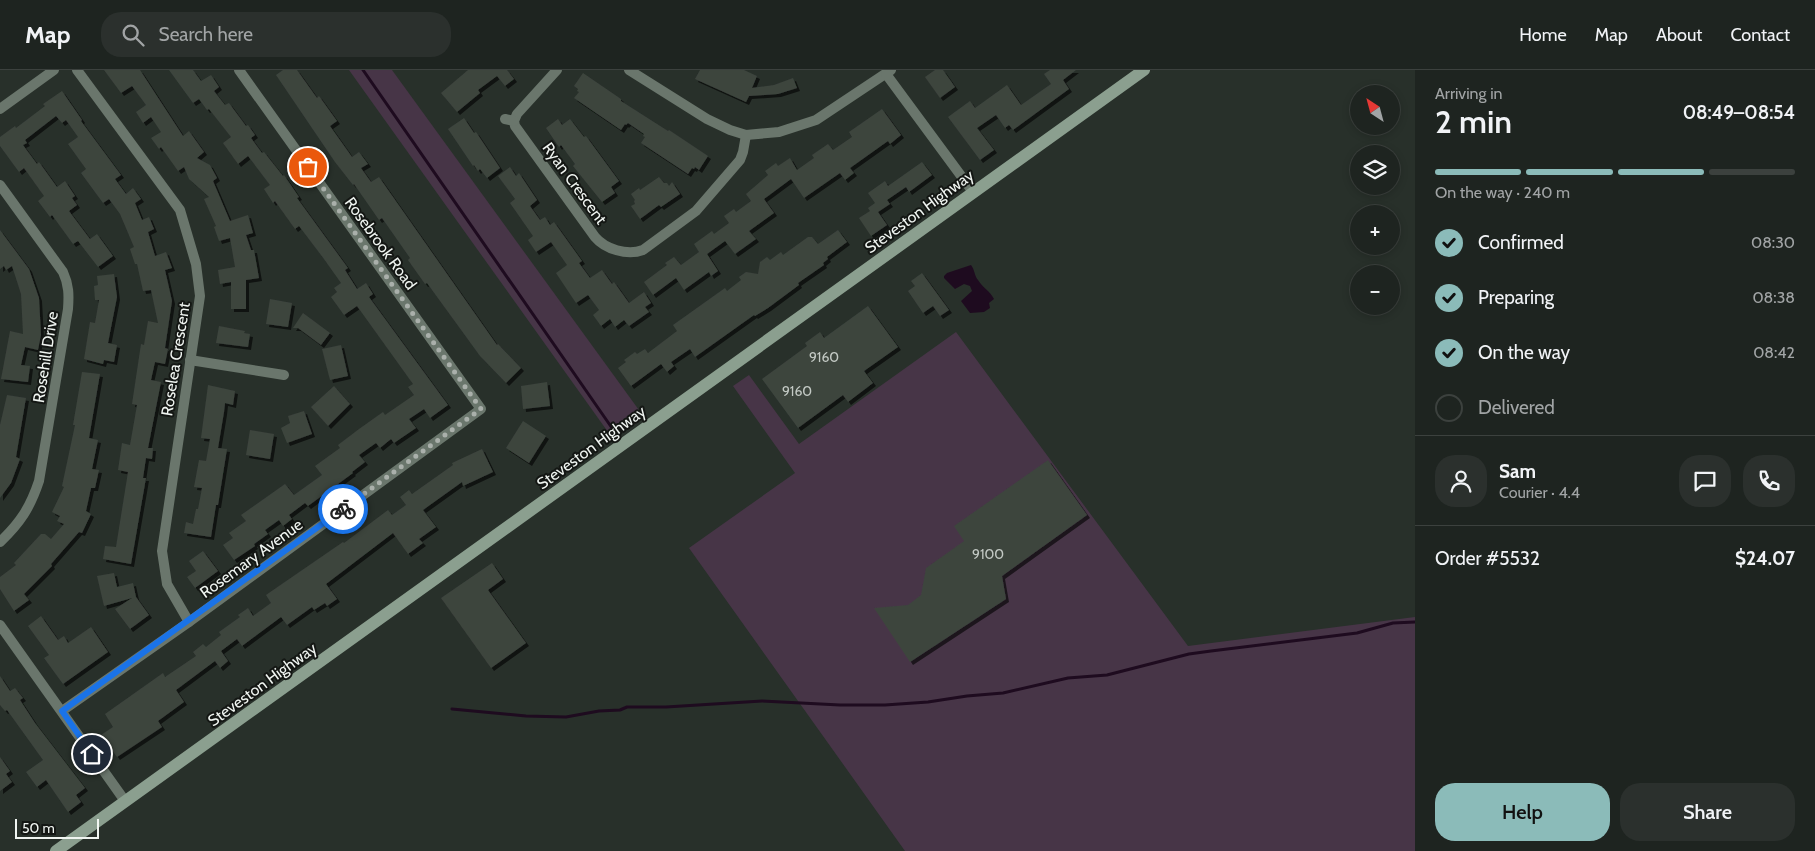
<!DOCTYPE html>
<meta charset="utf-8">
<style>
:root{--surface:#1e2420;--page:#2b302d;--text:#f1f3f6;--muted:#a1a4a5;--line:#3c413e;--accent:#8bbbb9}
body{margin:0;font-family:Cabin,sans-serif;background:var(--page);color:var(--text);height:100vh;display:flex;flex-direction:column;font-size:19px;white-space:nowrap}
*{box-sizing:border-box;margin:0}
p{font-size:16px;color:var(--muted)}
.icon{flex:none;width:28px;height:28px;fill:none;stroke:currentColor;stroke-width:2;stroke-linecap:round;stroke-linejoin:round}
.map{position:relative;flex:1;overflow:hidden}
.details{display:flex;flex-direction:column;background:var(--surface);width:400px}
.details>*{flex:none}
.needle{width:32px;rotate:324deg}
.fabs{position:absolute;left:1350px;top:15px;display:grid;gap:10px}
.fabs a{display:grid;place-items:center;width:50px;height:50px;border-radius:50%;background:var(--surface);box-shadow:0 2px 8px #0003,0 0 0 1px var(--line);font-size:25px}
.scale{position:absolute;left:15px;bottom:12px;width:84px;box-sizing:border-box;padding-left:5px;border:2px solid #f0f5f1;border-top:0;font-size:14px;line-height:18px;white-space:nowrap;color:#f0f5f1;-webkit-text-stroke:4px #141714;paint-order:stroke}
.pin{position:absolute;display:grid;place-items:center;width:42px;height:42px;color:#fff;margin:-21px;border:2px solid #fff;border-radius:50%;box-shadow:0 1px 5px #0007}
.courier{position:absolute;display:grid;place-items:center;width:50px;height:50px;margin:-25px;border:4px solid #1a73e8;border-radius:50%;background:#fff;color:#222;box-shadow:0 1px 6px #0007}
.head em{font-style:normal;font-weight:600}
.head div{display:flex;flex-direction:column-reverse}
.head{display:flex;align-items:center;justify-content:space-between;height:85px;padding:0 20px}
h1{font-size:32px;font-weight:600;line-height:38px}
.bar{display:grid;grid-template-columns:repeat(4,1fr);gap:8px 5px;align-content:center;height:60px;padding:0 20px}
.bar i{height:6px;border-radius:4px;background:var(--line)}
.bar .selected{background:var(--accent)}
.bar p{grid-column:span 4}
.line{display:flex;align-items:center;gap:12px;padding:0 20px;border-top:1px solid var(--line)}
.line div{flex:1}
.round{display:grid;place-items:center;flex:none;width:52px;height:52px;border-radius:20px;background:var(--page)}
ol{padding:0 20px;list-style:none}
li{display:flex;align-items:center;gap:15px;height:55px}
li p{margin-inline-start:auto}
li .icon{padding:5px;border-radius:50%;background:var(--accent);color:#111;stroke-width:4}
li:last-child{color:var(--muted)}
li i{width:28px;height:28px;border:2px solid var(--line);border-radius:50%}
.cta{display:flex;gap:10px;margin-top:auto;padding:10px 20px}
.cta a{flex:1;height:58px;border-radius:20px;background:var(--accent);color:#111;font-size:20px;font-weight:600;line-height:58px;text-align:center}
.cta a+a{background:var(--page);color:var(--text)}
header{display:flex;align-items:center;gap:30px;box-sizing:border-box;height:70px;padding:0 25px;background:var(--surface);border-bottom:1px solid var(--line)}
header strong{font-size:24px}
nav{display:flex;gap:28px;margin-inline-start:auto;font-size:18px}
.search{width:350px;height:45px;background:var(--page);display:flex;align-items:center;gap:12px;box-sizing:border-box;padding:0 18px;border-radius:20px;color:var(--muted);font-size:19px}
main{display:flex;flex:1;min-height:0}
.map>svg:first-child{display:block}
</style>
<header>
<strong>Map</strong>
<div class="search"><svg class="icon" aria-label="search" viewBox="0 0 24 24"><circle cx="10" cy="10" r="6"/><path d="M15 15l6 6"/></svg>Search here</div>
<nav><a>Home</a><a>Map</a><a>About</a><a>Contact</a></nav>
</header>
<main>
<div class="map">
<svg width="1415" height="781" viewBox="0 0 1415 781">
<defs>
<filter id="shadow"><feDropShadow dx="3" dy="3" stdDeviation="0" flood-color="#0009"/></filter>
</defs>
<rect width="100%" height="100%" fill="#28302a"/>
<g fill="#473547">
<path d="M349 0H392L644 347 613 369Z"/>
<path d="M956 262 1188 576 1415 547V781H905L689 478 795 403 733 316 749 305 799 374Z"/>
</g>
<path fill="#1e0b1f" d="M971 195C975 200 974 205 978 210 983 218 990 221 994 229L989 233 990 238 984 242 970 243 961 231 972 221 970 216 964 214 955 219 944 208V206L947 203Z"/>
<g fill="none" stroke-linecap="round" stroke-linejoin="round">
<g stroke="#1e0b1f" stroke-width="3">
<path d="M363 0 612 358"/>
<path d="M452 639 526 646 566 647 599 641 620 640 627 637H666L762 631 840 635H885L928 632 967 626 1003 623 1068 608 1107 605 1189 584 1211 581 1357 563 1393 553 1415 552"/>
</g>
</g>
<g fill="#3d443e" filter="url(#shadow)">
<path d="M104 0H140L183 66 189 61 204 82 197 88 210 95 217 108 213 111 230 151 248 145 253 163 246 165 251 180H254L259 208 246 210V239H231V212L220 214 218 200 235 197 230 168 219 171 214 157 216 156 204 129 209 127 189 109 184 97 178 101 161 77 159 79 151 68 161 62 151 47 143 53 136 42 146 35 132 16 121 23Z"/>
<path d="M169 0H193L201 11 211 5 219 17 214 21 225 35 229 33 246 56 248 55 255 65 251 68 262 83 264 82 283 106 284 105 299 127 297 128 348 198 345 200 357 219 366 213 373 224 369 227 448 335 430 348 424 339 409 349 416 358 394 373 391 369 380 378 376 373 359 385 365 392 352 402 353 403 308 436 305 433 289 445 292 449 283 456 279 450 265 460 268 464 254 474 255 476 234 490 223 475 233 468 229 463 246 451 241 445 285 414 294 425 322 405 315 396 340 378 338 375 359 359 383 342 385 345 414 325 408 317 413 314 357 236 344 245 331 227 337 222 334 218 341 213 324 189 299 156 295 159 275 131 273 133 264 119 270 115 248 86 238 94 223 73 231 67 209 39 207 40 199 29 193 33Z"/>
<path d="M283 0H297L317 28 319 26 337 51 330 56 352 87 359 82 368 94 361 98 371 112 379 107 497 275 498 274 521 298 506 313 480 286 427 213 425 214 408 190 410 188 382 148 379 150 354 114 353 115 335 92 276 5Z"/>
<path d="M468 0H507L514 9 505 16 497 6 478 20 480 23 457 42 441 23Z"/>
<path d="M700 0H744L757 6 752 18 774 15 793 8 797 18 778 24 749 26 746 32 695 9Z"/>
<path d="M935 0H943L955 17 940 28 925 7Z"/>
<path d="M1050 0H1076L1063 10 1069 19 1013 60 1009 55 1005 58 996 45 977 58 994 80 980 90 948 47 970 31 975 38 1007 15 1021 35 1051 14 1044 4Z"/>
<path d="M583 3 621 29V31L668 61 669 60 708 86 699 100 695 97 694 99 692 98 688 104 641 73 645 67 643 66 644 64 628 53 626 55 625 54 621 60 618 58 574 28 579 22 577 21 578 19 574 16Z"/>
<path d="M62 21 82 50 81 51 121 105 115 109 126 124 133 118 141 129 135 133 142 150 149 147 154 159 148 162 155 186 166 182 172 198 165 200 172 231 165 278 168 279 165 294 155 292 151 310 161 312 148 378H153L152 389 146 388 143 408H146L131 494 103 489 105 476 116 477 128 402 118 400 122 373 130 375 137 335 132 334 141 274 144 275 148 251 158 253 151 220 143 221 137 194H135L130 179 134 177 120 144 109 129 103 133 81 103 86 99 68 74 78 67 66 50 62 53 56 46 25 70 27 73 23 75 37 94 39 92 57 117 65 111 75 126 72 128 77 135 69 141 90 169 97 164 113 186 98 197 78 171 73 174 52 145 50 147 38 131 44 126 24 98 19 102 0 76V67L15 56 16 58 45 36 43 34Z"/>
<path d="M882 39 901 65 890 74 888 71 850 98 854 103 845 110 840 103 804 128 791 109 764 129 774 143 749 161 756 169 735 184 725 171 707 184 718 201 711 206 709 202 684 220 676 208 653 225 644 212 667 195 665 193 674 187 681 195 699 182 694 174 712 161 714 164 729 153 724 146 734 139 736 142 751 131 746 124 768 105 765 101 776 93 778 96 790 88 797 100 814 88 812 85 828 74 833 80 852 67 849 62Z"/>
<path d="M464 48 474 63 476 62 500 98 487 108 480 99 478 101 474 95 473 96 448 59Z"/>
<path d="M558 49 562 55 570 49 584 67 586 66 619 111 611 117 615 123 602 132 573 96 575 94 561 75 559 77 546 58Z"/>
<path d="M922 92 932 105 909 122 906 117 887 130 890 134 878 142 887 155 871 166 859 148 870 141 868 138 875 133 868 123 885 111 888 116Z"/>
<path d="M510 97 516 106 519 103 537 130 530 136 540 150 545 147 550 155 554 152 582 191 579 193 590 208 602 200 612 214 614 212 629 233 644 222 651 233 645 237 649 242 629 256 624 250 615 257 610 249 601 256 593 245 599 240 588 225 576 233 556 203 567 195 551 172 536 182 528 170 533 166 510 133 515 129 498 106Z"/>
<path d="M659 107 664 113H667L669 116 672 112 680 124 661 137 659 135 640 149 631 136 635 134 634 131 635 130 631 124 639 118 640 120Z"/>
<path d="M0 160 29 199 39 228 41 265 38 280 25 277 21 295 30 296 28 312 1 309 10 261 23 264 21 224 12 196 6 200 4 196 0 199Z"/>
<path d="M838 160 847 172 827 187 828 189 823 193 824 195 798 213 799 215 768 238 755 246 754 245 695 287 690 279 671 292 674 296 667 302 661 294 631 316 618 298 626 292 624 290 635 282 637 284 645 279 648 283 677 261 673 255 725 218 727 221 741 210 739 207 746 202 758 204 760 192 767 187 770 190 781 182 783 185 808 167H812L818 174Z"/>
<path d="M922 203 949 240 940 246 933 236 923 243 908 221 915 216 911 211Z"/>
<path d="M114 204 117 227 108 273 117 275 114 292 104 290 103 294 84 289 90 252 95 253 99 230H95L94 216 98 215 97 206Z"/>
<path d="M270 229 292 233 288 257 266 254Z"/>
<path d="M868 236 898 277 864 301 873 313 848 332 843 325 798 358 762 309 807 276 805 273 820 262 824 268Z"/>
<path d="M303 243 330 263 321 275 298 258H293Z"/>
<path d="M219 256 245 261 244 263 250 264 248 277 216 273Z"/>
<path d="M341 275 348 306 330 310 322 279Z"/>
<path d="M82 302 100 304 89 368 98 370 92 399 99 400 95 418H91L86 441 91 444 82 463 79 462 51 494 52 496 24 524 29 530 14 541 0 519V507L16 495 14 493 41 464H45L51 469 64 454 57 451 60 446 52 442 64 417 62 416 75 355H73Z"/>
<path d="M547 312 550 336 523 339 521 316Z"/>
<path d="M208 315 235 321 233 335 225 333 224 342 218 378 227 379 218 435H216L211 467 184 463 186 452 193 454 196 439H198L202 418 194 417 199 390 206 391 210 369 201 368Z"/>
<path d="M334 316 350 334 328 356 311 337Z"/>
<path d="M7 325 26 328 16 387 20 389 11 413 0 428V355Z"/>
<path d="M304 341 312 364 287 373 281 358 290 353 288 346Z"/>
<path d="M523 351 546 366 529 393 506 378Z"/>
<path d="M250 360 274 364 270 389 246 385Z"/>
<path d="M482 379 493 402 463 416 462 412 423 440 436 457 419 469 423 473 408 484 393 463 326 514 337 529 327 536 325 533 314 540 312 537 287 555 281 547 242 576 237 569 221 581 228 591 220 598 215 591 176 620 184 632 158 651 162 657 117 687 101 665 113 657 105 644 163 603 165 607 196 586 193 582 203 574 206 577 221 565 219 562 240 547 238 545 248 538 253 546 271 533 266 525 279 516 343 472 344 473 388 440 392 445 406 435 400 427 409 420 412 424 453 395 452 393Z"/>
<path d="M1048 390 1087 445 1002 506 1006 529 910 592 874 538 908 535 921 525 926 498 964 471 954 456Z"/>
<path d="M203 481 218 501 195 518 187 507 196 501 189 491Z"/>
<path d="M492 493 503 509 488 520 526 573 491 598 441 528Z"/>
<path d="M114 503 117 517 133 513 136 527 149 545 130 559 115 539 132 528 104 536 97 506Z"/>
<path d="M41 546 58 570 64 566 68 573 91 557 108 582 63 614 44 588 49 585 28 556Z"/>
<path d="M0 606 10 621 15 618 23 628 20 630 35 653 85 718 76 725 81 732 68 742 46 710 37 717 26 702 43 690 7 640 5 641 0 635Z"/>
<path d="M0 687 10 701 6 704 12 712 0 721Z"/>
</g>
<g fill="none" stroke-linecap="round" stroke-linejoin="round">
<g stroke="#6a766c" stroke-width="10">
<path d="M77 0 180 140 196 194 200 226 162 481 167 514 189 552"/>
<path d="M557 0 517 44 514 51 515 56 595 167C605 179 627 186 643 180L696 141 740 90 743 82 746 65"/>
<path d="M629 0 707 49 730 60 746 65 779 62 816 50 891 0"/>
<path d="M886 4 973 122"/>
<path d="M0 39 54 0"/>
<path d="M505 49 514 51"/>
<path d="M0 115 63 202C69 215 69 225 68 239L39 411C30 438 20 453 0 472"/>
<path d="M190 290 284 305"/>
<path d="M0 555 125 731"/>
<path d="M62 641 189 552 481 339 239 0"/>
</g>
<path stroke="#8b9f8f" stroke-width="12" d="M56 781 1144 0"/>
</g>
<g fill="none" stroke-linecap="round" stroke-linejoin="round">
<path stroke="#aab0ab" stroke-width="5" stroke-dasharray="0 9" d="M308 97 481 339 343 439"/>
<path stroke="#1a73e8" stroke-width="6" d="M92 684 62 641 343 439"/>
</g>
<g text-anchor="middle" stroke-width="4" stroke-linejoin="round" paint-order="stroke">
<g font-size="14" fill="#c3c9c4">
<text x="824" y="292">9160</text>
<text x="797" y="326">9160</text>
<text x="988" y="489">9100</text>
</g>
<g font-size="16" fill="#f0f5f1" stroke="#141714">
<text transform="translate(575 113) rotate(54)" y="6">Ryan Crescent</text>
<text transform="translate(919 141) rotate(-36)" y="6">Steveston Highway</text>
<text transform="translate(381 173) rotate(54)" y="6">Rosebrook Road</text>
<text transform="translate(45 287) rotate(-81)" y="6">Rosehill Drive</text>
<text transform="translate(175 289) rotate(-81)" y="6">Roselea Crescent</text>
<text transform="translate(591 377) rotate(-36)" y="6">Steveston Highway</text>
<text transform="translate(251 488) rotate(-36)" y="6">Rosemary Avenue</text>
<text transform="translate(262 614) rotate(-36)" y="6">Steveston Highway</text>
</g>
</g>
</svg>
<div class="fabs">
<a><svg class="needle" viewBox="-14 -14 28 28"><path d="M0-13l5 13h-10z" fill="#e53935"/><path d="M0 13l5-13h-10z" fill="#a1a4a5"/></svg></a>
<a><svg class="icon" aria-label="layers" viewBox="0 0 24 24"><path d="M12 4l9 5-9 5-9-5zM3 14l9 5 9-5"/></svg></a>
<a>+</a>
<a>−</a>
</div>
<div class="scale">50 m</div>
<div class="pin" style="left:308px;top:97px;background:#ea580c"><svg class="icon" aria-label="bag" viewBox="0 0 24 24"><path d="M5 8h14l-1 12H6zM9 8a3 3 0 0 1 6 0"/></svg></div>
<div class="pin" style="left:92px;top:684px;background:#1f2937"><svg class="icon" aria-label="home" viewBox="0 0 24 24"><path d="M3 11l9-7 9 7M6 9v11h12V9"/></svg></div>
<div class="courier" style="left:343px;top:439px"><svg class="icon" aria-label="bike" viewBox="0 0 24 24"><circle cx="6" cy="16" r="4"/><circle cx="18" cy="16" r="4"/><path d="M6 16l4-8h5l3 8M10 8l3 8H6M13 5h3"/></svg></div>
</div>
<section class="details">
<div class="head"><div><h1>2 min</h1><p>Arriving in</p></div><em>08:49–08:54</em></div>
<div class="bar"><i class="selected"></i><i class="selected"></i><i class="selected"></i><i></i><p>On the way · 240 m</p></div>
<ol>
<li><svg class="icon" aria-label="check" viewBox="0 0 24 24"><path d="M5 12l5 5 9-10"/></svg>Confirmed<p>08:30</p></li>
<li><svg class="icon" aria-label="check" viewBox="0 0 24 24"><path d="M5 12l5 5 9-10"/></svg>Preparing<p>08:38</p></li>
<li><svg class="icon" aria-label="check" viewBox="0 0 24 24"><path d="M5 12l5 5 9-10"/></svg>On the way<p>08:42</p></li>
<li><i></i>Delivered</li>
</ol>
<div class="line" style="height:90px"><a class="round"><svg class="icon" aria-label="person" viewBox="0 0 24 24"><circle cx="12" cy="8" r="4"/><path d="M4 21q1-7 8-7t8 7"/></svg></a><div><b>Sam</b><p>Courier · 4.4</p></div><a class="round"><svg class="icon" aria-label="chat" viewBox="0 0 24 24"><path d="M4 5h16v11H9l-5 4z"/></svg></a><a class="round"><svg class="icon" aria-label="phone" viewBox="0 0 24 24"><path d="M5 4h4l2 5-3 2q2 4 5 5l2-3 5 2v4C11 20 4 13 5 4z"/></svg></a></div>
<div class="line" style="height:65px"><div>Order #5532</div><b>$24.07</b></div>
<div class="cta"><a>Help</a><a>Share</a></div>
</section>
</main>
